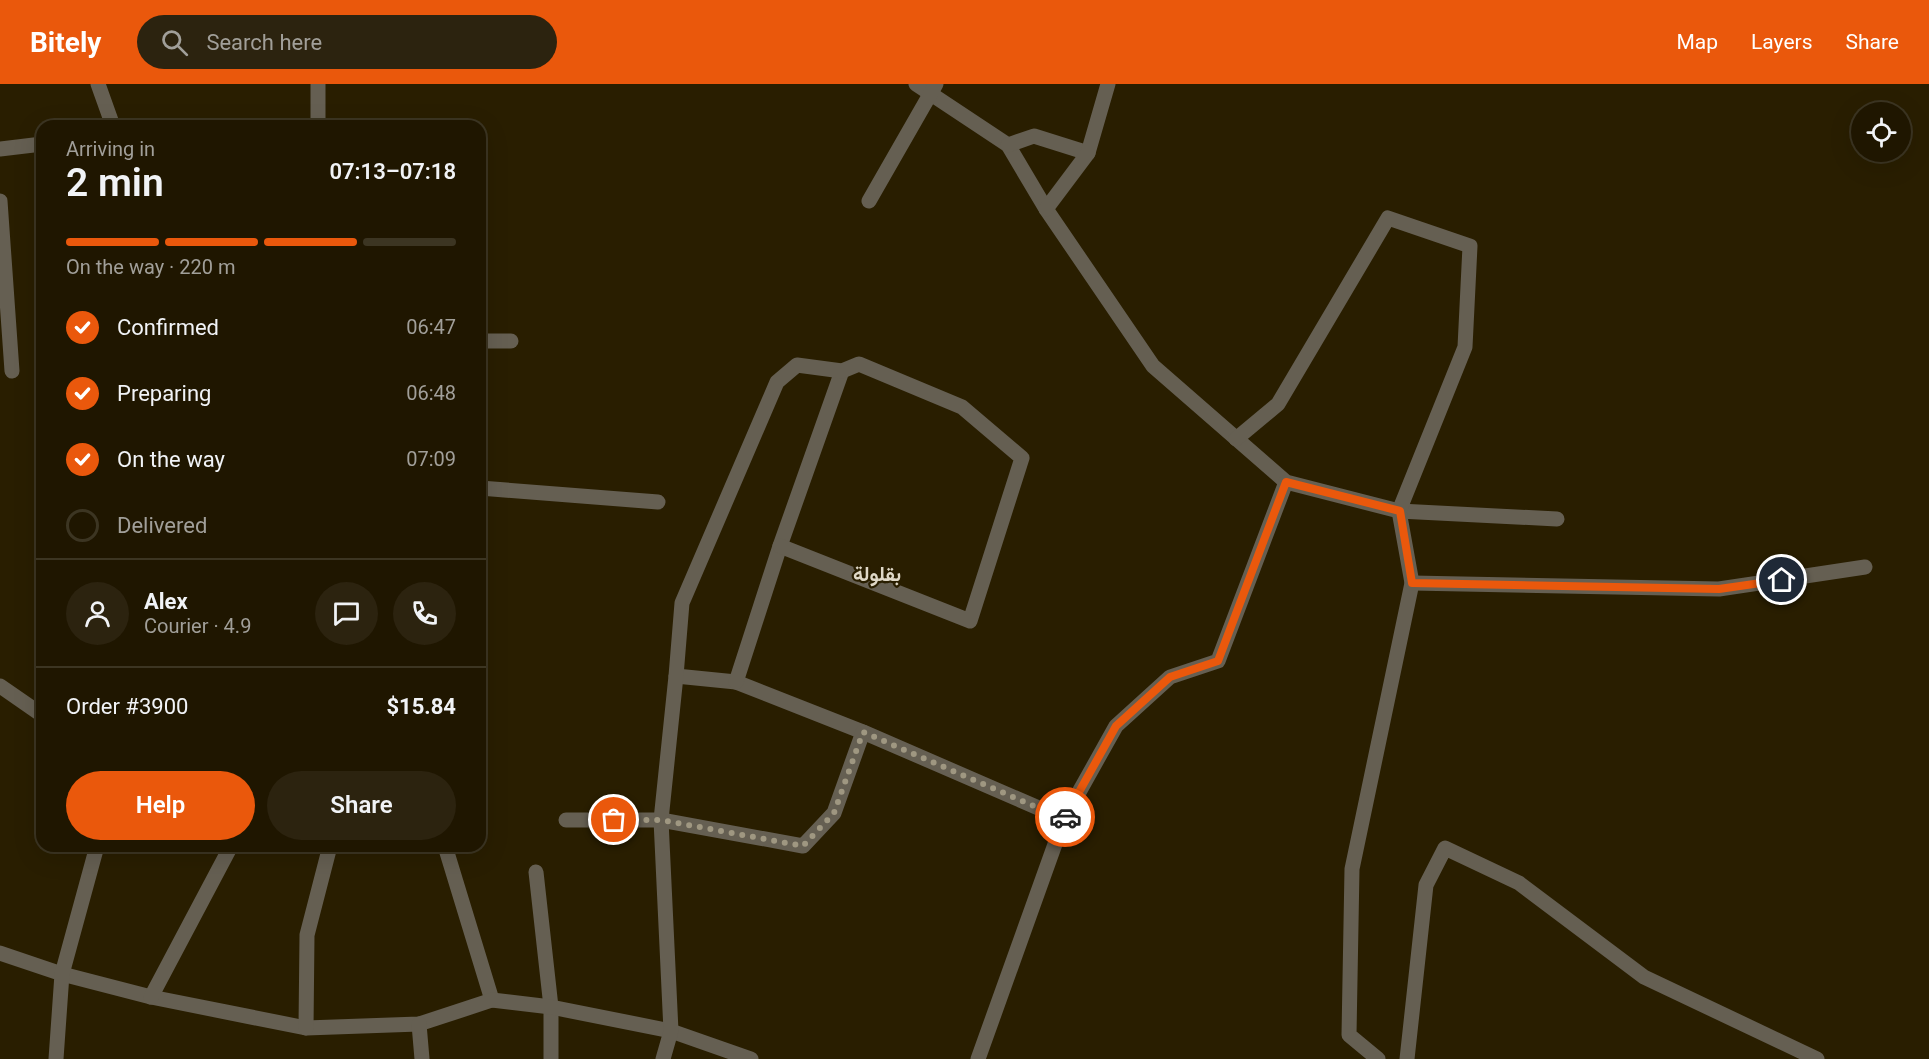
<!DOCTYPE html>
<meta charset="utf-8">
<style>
:root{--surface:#1f1600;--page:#2c230f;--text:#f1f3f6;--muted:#a19f99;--line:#3c3522;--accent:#ea580c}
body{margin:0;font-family:Roboto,Vazirmatn,sans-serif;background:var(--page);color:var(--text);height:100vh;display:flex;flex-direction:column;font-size:22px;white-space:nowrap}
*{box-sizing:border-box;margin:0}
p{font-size:20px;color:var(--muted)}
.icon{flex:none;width:33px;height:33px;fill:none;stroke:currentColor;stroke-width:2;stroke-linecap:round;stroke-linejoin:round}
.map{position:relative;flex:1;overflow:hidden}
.drawer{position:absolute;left:36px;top:36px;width:450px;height:732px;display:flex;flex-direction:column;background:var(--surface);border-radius:18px;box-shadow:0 6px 24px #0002,0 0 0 2px var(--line)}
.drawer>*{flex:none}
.controls{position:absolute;left:1851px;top:18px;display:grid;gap:12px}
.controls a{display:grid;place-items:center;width:60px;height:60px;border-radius:50%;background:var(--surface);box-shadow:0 6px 24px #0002,0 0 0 2px var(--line);font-size:30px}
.pin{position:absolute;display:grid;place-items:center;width:51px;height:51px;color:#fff;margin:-26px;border:3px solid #fff;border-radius:50%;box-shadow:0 2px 6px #0007}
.courier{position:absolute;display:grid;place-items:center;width:60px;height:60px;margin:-30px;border:4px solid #ea580c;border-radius:50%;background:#fff;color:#222;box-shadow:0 2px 8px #0007}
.summary em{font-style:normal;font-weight:600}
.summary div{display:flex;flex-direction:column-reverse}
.summary{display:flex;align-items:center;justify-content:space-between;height:102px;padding:0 30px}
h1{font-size:39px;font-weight:600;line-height:45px}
.bar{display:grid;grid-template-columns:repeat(4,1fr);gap:9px 6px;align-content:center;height:72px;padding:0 30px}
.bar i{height:8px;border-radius:4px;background:var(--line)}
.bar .current{background:var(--accent)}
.bar p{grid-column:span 4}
.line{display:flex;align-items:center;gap:15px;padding:0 30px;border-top:2px solid var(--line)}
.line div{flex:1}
.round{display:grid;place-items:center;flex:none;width:63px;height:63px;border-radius:32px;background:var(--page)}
ol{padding:0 30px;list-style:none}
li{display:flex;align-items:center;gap:18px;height:66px}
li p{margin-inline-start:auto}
li .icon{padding:6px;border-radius:50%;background:var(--accent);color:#fff;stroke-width:4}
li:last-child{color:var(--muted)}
li i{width:33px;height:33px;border:3px solid var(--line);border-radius:50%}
.button{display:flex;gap:12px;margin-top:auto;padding:12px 30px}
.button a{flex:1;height:69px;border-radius:36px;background:var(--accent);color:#fff;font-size:24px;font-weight:600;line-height:69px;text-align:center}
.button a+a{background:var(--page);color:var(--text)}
header{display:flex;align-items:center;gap:36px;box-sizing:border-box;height:84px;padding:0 30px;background:var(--accent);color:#fff}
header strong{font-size:28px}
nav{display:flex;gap:33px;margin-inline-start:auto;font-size:21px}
.search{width:420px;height:54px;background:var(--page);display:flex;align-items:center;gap:15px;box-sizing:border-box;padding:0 21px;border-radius:33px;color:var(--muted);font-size:22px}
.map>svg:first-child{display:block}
</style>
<header>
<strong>Bitely</strong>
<div class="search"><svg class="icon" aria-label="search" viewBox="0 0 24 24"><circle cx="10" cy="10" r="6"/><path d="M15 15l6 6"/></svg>Search here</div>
<nav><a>Map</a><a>Layers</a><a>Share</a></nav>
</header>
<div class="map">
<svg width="1929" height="975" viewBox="0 0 1929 975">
<rect width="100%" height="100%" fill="#291e00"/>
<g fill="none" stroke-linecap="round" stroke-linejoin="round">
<g stroke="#655f52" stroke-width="15">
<path d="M98 0 113 42"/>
<path d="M318 0V42"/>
<path d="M916 0 1008 61 1046 125 1153 282 1286 398 1399 427 1557 435"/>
<path d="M1008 61 1034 52 1088 69"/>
<path d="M0 65 42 60"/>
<path d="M0 117 12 287"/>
<path d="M869 117 936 0"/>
<path d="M1046 125 1088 69 1108 0"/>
<path d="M480 257H511"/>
<path d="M1236 355 1278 320 1388 134 1470 162 1465 263 1399 427 1412 499 1352 785 1349 951 1378 975"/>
<path d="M480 404 658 418"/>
<path d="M1412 499 1719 505 1865 483"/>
<path d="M676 592 736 598 863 648 1064 735"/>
<path d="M736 598 780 462 842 287"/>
<path d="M0 602 42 631"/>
<path d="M566 736H661L803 762 834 729 863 648"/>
<path d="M445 762 492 916"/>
<path d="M536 788 551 923V975"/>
<path d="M0 869 62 890 151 913 306 944 419 940 492 916 551 923 671 947 751 975"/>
<path d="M151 913 231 762"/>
<path d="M419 940 422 975"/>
<path d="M306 944 307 851 330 762"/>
<path d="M56 975 62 890 97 762"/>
<path d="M663 975 671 947 661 736 676 592 682 519 777 298 797 281 842 287 859 280 962 323 1022 374 970 537 780 462"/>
<path d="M978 975 1064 735 1116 642 1170 593 1218 577 1286 398"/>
<path d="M1407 975 1426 801 1445 764 1519 799 1644 893 1817 975"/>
</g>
</g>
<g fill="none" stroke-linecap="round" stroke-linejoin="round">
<path stroke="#9f9781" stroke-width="6" stroke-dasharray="0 10.8" d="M614 736H661L803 762 834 729 863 648 1064 735 1065 733"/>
<path stroke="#ea580c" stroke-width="8" d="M1065 733 1116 642 1170 593 1218 577 1286 398 1400 427 1412 499 1719 505 1782 496"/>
</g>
<g text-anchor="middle" stroke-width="4.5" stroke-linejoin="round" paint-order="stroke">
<g font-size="20" font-weight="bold" fill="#dfd8c7" stroke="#291e00">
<text x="877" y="497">بقلولة</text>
</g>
</g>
</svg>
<div class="controls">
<a><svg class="icon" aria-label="locate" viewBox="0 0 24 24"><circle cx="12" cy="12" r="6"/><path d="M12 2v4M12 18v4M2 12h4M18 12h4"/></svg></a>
</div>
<div class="pin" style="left:614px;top:736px;background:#ea580c"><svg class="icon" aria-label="bag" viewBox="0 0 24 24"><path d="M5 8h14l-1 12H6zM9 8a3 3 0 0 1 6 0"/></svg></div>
<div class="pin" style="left:1782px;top:496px;background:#1f2937"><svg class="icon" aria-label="home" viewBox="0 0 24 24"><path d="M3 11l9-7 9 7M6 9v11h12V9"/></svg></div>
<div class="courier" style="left:1065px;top:733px"><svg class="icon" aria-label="car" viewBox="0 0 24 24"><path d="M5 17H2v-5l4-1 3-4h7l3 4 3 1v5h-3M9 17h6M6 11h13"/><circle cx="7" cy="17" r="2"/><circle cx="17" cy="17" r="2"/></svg></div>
<section class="drawer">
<div class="summary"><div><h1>2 min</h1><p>Arriving in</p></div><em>07:13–07:18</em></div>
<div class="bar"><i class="current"></i><i class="current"></i><i class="current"></i><i></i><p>On the way · 220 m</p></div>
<ol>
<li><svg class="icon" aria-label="check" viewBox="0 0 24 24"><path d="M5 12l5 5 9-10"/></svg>Confirmed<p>06:47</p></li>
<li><svg class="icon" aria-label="check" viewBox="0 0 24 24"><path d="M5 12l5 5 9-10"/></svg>Preparing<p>06:48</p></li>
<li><svg class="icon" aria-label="check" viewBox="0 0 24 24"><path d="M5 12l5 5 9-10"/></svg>On the way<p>07:09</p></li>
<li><i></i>Delivered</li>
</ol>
<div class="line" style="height:108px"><a class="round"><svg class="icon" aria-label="person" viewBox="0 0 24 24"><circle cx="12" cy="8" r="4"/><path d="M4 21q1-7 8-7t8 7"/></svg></a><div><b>Alex</b><p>Courier · 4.9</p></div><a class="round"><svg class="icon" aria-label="chat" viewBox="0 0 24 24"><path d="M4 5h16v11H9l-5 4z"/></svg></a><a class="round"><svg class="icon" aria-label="phone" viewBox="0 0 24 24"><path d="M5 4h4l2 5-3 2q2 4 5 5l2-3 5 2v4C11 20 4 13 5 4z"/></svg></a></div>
<div class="line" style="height:78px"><div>Order #3900</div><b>$15.84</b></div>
<div class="button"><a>Help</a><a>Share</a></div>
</section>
</div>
